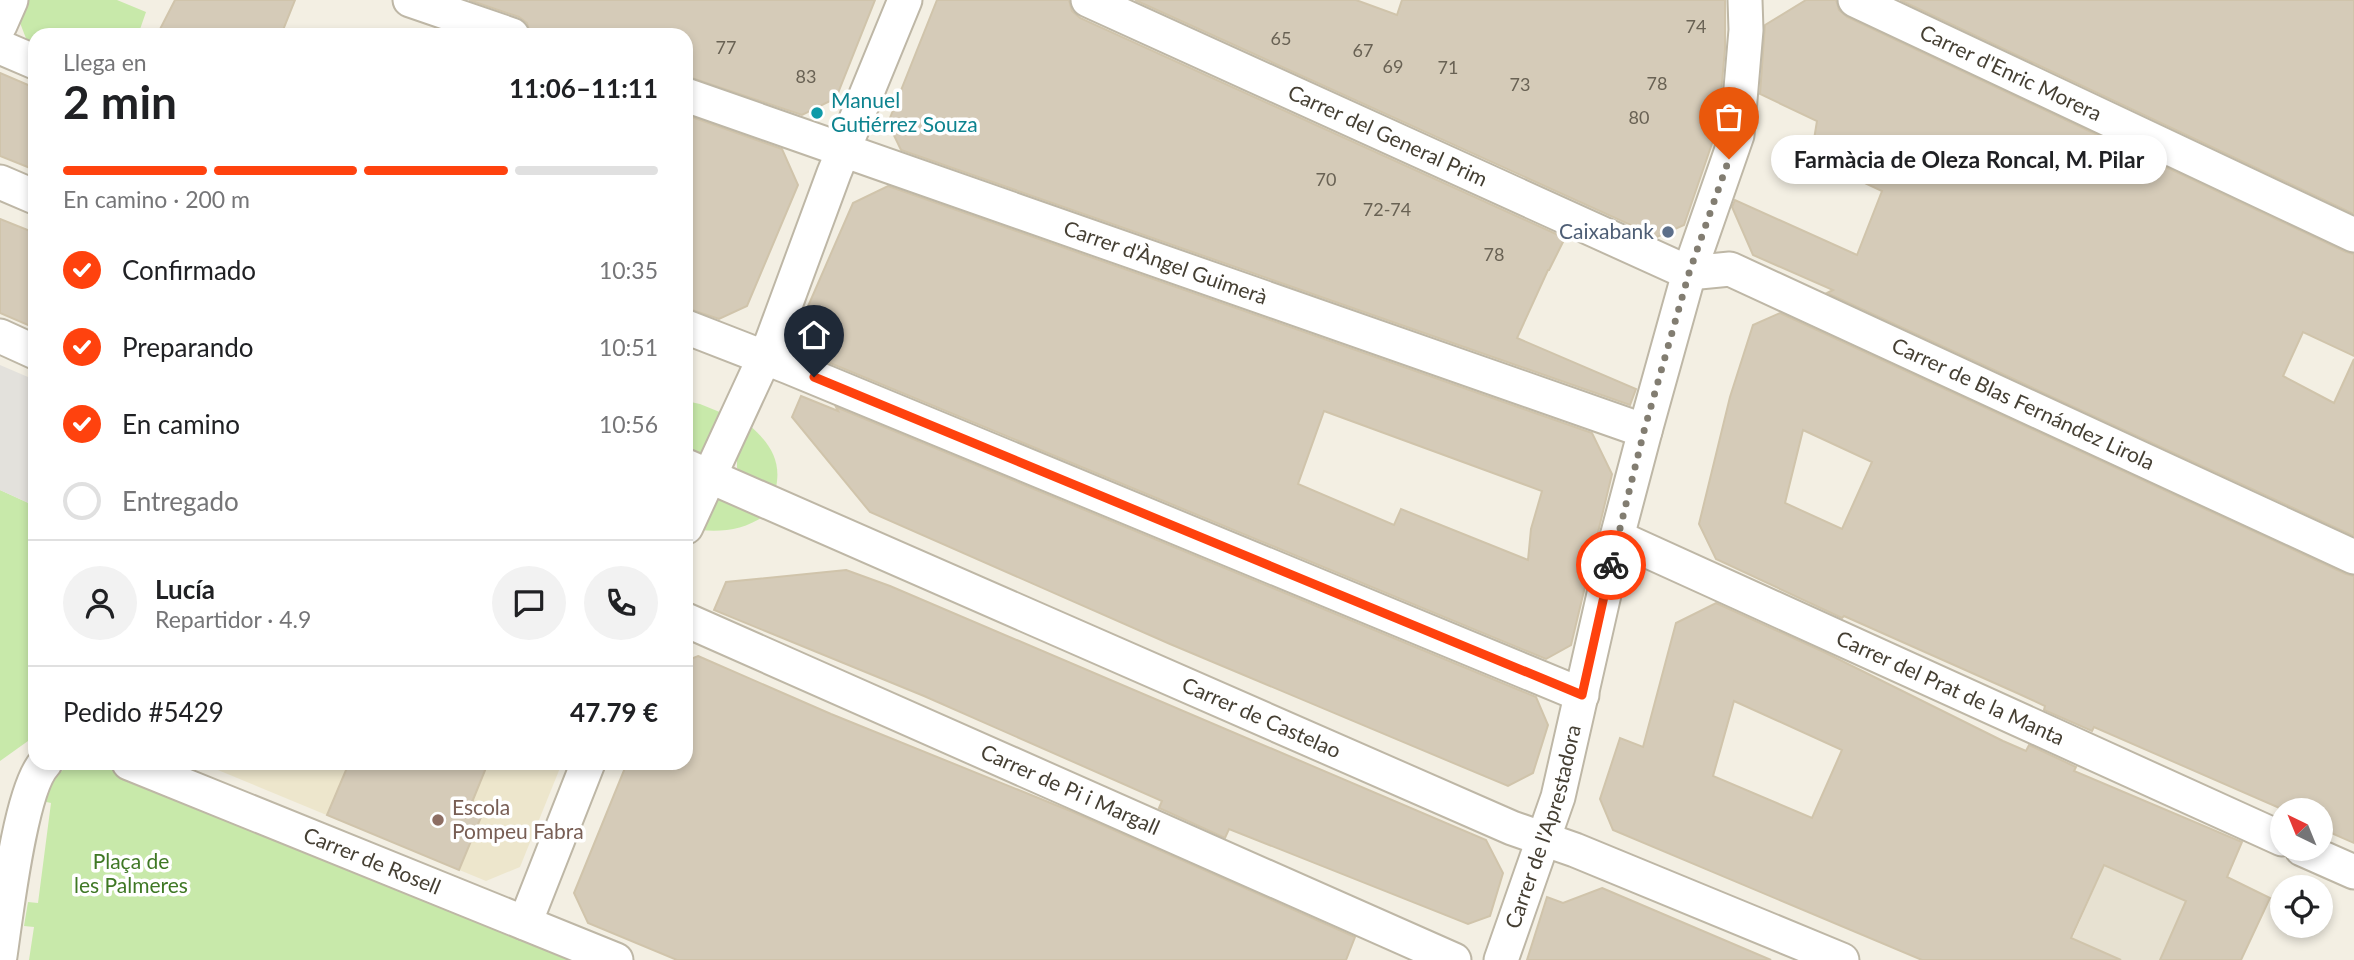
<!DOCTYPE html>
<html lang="es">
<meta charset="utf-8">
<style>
:root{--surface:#fff;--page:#f2f2f2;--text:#202124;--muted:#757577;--line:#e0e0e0;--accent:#ff420e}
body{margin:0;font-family:Lato,sans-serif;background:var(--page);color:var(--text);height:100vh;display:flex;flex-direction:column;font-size:26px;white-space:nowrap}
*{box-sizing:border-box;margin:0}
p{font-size:23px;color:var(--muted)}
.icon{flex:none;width:38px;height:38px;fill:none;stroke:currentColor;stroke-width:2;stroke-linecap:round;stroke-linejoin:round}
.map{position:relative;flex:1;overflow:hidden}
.panel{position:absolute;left:28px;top:28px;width:665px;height:742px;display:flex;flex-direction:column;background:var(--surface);border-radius:21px;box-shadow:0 4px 10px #0003}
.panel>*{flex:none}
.needle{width:46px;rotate:317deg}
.tools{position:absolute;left:2270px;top:798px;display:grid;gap:14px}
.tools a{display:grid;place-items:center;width:63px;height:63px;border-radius:50%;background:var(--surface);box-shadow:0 4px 10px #0003;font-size:35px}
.pin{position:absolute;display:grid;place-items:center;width:60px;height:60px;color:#fff;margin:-72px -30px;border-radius:50% 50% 50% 0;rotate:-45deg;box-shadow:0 0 7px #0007}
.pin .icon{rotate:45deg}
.courier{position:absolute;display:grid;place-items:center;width:70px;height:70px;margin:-35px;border:5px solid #ff420e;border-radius:50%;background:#fff;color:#222;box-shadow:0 2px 9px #0007}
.bubble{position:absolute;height:49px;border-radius:24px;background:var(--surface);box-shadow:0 4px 10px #0003;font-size:23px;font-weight:700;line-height:49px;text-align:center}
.summary em{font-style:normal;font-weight:700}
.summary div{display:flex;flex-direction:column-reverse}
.summary{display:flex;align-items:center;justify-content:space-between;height:119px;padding:0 35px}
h1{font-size:46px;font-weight:700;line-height:52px}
.bar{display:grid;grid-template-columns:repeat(4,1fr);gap:10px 7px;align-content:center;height:84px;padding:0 35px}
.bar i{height:9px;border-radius:5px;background:var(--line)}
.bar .current{background:var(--accent)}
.bar p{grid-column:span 4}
.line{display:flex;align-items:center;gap:18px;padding:0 35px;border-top:2px solid var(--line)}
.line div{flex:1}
.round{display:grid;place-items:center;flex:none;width:74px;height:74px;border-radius:37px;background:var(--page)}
ol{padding:0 35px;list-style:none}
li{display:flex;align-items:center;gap:21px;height:77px}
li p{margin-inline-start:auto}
li .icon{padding:7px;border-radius:50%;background:var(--accent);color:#fff;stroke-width:4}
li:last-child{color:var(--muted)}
li i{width:38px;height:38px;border:4px solid var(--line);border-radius:50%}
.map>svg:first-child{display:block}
</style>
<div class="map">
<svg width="2354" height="960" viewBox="0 0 2354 960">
<rect width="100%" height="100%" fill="#f3efe3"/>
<path fill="#e7e1d1" d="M2134 797 2241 845 2227 877 2270 898 2241 960H2063Z"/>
<path fill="#ede6cc" d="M201 763H562L520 867 486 881Z"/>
<g fill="#c8e9aa">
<path d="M25 0H117L146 12 138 35H35V44L27 41 17 15Z"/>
<path d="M686 401 700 404 727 415 703 456 686 452Z"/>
<path d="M749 425C768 441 782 460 776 487L745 474 737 468V453Z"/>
<path d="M0 490 35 506V736L0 761Z"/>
<path d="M720 497 765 515C745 530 723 532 700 530L714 499 718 501Z"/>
<path d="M77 763H108L132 773 129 782 447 910 450 902 476 913 473 921 570 960H29L34 927 24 926 28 902 38 903 51 803 42 801C51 783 57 769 77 763Z"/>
</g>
<path fill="#e3e1dc" d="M0 365 35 380V506L0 490Z"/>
<g fill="#d5cbb8" stroke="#d0c4ab" stroke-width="2" fill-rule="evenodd">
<path d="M175 0H295L281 35H157Z"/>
<path d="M469 0H875L836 98 802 115 686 76V35H531L527 23 519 17Z"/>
<path d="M937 0H1069L1072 11 1080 18 1565 238 1549 270H1548L1517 338 1636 389 1630 405 901 150 888 123Z"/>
<path d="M1135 0H1356L1397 15 1402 0H1725V49L1718 126 1684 225 1657 237Z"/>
<path d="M1806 0H1836L1839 10 1847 17 2346 252 2354 254V356L2303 332 2283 376 2334 403 2354 359V536L1827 293 1833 290 1753 255 1732 207 1735 200 1857 255 1882 191 1811 158 1817 121 1760 94 1765 25Z"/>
<path d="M1900 0H2354V214Z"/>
<path d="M0 73 35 88V170L0 156Z"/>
<path d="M686 115 782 149 798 185 747 306 719 319 686 308Z"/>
<path d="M888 186 1592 433 1612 474 1571 645 1546 659 813 356 799 327 853 203ZM1324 411 1542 491 1531 529 1528 560 1401 509 1394 525 1298 484Z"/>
<path d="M0 219 35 233V328L0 313Z"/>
<path d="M1780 313 2346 574 2354 576V843L2320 828V810H2284L2094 727 2092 731 2044 710 2045 706 2017 693 1844 616 1842 618 1716 559 1699 524 1730 397 1753 325ZM1803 430 1872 462 1842 529 1785 503Z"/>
<path d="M801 396 838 411 836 407 1536 697 1548 725 1533 773 1508 786 1170 644 870 512 792 417Z"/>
<path d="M846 570 890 586 1486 840 1503 873 1490 916 1468 924 1229 829 1225 838 1159 808 1162 801 924 696 714 610 726 582Z"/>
<path d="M1716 603 1826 653 2003 741 2026 751 2029 745 2076 767 2074 771 2242 842 2227 877 2270 898 2241 960H2160L2186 901 2104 865 2071 938 2121 960H1922L1613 830 1600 799 1620 738 1643 747 1676 623ZM1734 701 1842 750 1812 818 1713 776Z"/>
<path d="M698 656 831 714 1073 812 1355 937 1346 960H677L588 923 574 893 627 763H686V661Z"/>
<path d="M349 763H488L468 812 481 817 459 870 327 815Z"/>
<path d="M1602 888 1771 960H1527L1547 897 1563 903Z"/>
</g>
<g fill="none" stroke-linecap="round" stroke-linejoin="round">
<g stroke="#beb7a6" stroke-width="37">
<g id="minor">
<path d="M410 0 512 35"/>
<path id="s1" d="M1088 0 1689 273 1730 269 2354 557"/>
<path id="s2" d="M1855 0 2354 235"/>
<path d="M0 25 11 0"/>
<path d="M0 47 35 62"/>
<path id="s3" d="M686 95 1645 431"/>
<path d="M0 182 35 197"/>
<path d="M686 327 789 367 1582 695"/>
<path d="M0 336 35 352"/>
<path id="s4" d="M686 466 1512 828 1575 850 1842 960"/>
<path d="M686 527 772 341 834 173 905 0"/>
<path id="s5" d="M1617 537 2282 839"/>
<path id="s6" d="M686 620 1454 960"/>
<path id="s7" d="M129 763 616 960"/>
<path d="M2302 849 2354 872"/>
<path d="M525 923 588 763"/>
<path d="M0 956C6 916 20 789 45 763"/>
<path id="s8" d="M1501 960 1558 797 1617 537 1645 431 1689 273 1737 135 1746 30 1745 0"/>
</g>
</g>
<use href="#minor" stroke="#fff" stroke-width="33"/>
</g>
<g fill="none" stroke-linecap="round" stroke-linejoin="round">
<path stroke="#827d71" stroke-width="7" stroke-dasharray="0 12.6" d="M1611 565 1644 431 1689 273 1729 159"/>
<path stroke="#ff420e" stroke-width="9" d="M814 377 1582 695 1611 565"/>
</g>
<circle fill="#0f9aa8" stroke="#fff" stroke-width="2.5" cx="817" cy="113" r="7"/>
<circle fill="#5c6f8a" stroke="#fff" stroke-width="2.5" cx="1668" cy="232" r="7"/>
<circle fill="#8d6e63" stroke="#fff" stroke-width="2.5" cx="438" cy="820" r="7"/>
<g text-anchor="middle" stroke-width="7" stroke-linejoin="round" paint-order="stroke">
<g font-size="18" fill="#696254">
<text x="1696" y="33">74</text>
<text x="1281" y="45">65</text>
<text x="726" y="54">77</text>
<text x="1363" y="57">67</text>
<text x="1393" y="73">69</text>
<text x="1448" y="74">71</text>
<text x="806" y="83">83</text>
<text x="1657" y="90">78</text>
<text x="1520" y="91">73</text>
<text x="1639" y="124">80</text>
<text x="1326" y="186">70</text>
<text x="1387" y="216">72-74</text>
<text x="1494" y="261">78</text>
</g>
<g font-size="21" fill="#453f33" stroke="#fff">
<text dy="7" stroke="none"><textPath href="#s2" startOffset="172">Carrer d'Enric Morera</textPath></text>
<text dy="7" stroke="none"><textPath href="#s1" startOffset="329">Carrer del General Prim</textPath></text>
<text dy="7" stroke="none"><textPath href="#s3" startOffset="508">Carrer d'Àngel Guimerà</textPath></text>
<text dy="7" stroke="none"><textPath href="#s1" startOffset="1024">Carrer de Blas Fernández Lirola</textPath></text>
<text dy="7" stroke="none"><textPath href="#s5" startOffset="366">Carrer del Prat de la Manta</textPath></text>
<text dy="7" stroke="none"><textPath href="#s4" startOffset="628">Carrer de Castelao</textPath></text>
<text dy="7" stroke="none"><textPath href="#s6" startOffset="420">Carrer de Pi i Margall</textPath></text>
<text dy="7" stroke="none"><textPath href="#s8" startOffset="140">Carrer de l'Aprestadora</textPath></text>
<text dy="7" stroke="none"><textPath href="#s7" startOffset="262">Carrer de Rosell</textPath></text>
</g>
<g font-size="21" fill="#0d838f" stroke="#fff" text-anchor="start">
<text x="831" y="108">Manuel<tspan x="831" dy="24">Gutiérrez Souza</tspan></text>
</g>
<g font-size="21" fill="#4e5e75" stroke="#fff" text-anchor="end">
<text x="1654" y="239">Caixabank</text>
</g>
<g font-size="21" fill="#785e54" stroke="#fff" text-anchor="start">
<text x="452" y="815">Escola<tspan x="452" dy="24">Pompeu Fabra</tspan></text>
</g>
<g font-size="21" fill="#3f7825" stroke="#fff">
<text x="131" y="869">Plaça de<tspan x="131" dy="24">les Palmeres</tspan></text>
</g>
</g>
</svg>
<div class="tools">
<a><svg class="needle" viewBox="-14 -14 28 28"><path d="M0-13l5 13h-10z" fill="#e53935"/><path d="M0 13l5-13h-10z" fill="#757577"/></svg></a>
<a><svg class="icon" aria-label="locate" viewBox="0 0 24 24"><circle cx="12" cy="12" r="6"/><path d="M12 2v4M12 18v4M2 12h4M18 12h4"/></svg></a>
</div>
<div class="pin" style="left:1729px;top:159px;background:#ea580c"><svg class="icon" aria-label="bag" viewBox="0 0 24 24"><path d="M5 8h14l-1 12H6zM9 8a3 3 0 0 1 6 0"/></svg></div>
<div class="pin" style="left:814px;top:377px;background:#1f2937"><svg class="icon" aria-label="home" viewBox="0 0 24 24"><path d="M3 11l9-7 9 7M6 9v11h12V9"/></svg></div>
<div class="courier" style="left:1611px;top:565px"><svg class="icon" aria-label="bike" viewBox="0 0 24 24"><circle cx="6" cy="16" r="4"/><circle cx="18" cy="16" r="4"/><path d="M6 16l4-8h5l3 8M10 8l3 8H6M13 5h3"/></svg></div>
<div class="bubble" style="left:1771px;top:135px;width:396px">Farmàcia de Oleza Roncal, M. Pilar</div>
<section class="panel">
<div class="summary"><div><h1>2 min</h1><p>Llega en</p></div><em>11:06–11:11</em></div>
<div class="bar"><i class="current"></i><i class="current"></i><i class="current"></i><i></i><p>En camino · 200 m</p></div>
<ol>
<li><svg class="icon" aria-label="check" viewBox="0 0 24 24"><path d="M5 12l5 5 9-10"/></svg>Confirmado<p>10:35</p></li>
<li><svg class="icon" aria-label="check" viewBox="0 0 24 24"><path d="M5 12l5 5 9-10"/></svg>Preparando<p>10:51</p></li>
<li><svg class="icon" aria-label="check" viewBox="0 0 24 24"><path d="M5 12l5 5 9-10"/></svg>En camino<p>10:56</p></li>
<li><i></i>Entregado</li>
</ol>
<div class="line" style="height:126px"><a class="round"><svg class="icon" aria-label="person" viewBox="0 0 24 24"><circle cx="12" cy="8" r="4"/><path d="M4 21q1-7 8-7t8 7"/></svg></a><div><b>Lucía</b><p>Repartidor · 4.9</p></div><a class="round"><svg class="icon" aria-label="chat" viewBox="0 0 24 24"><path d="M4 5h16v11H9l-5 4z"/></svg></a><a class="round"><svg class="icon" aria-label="phone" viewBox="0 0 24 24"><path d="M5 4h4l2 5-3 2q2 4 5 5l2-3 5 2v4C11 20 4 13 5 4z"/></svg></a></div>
<div class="line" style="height:91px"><div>Pedido #5429</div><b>47.79 €</b></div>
</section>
</div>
